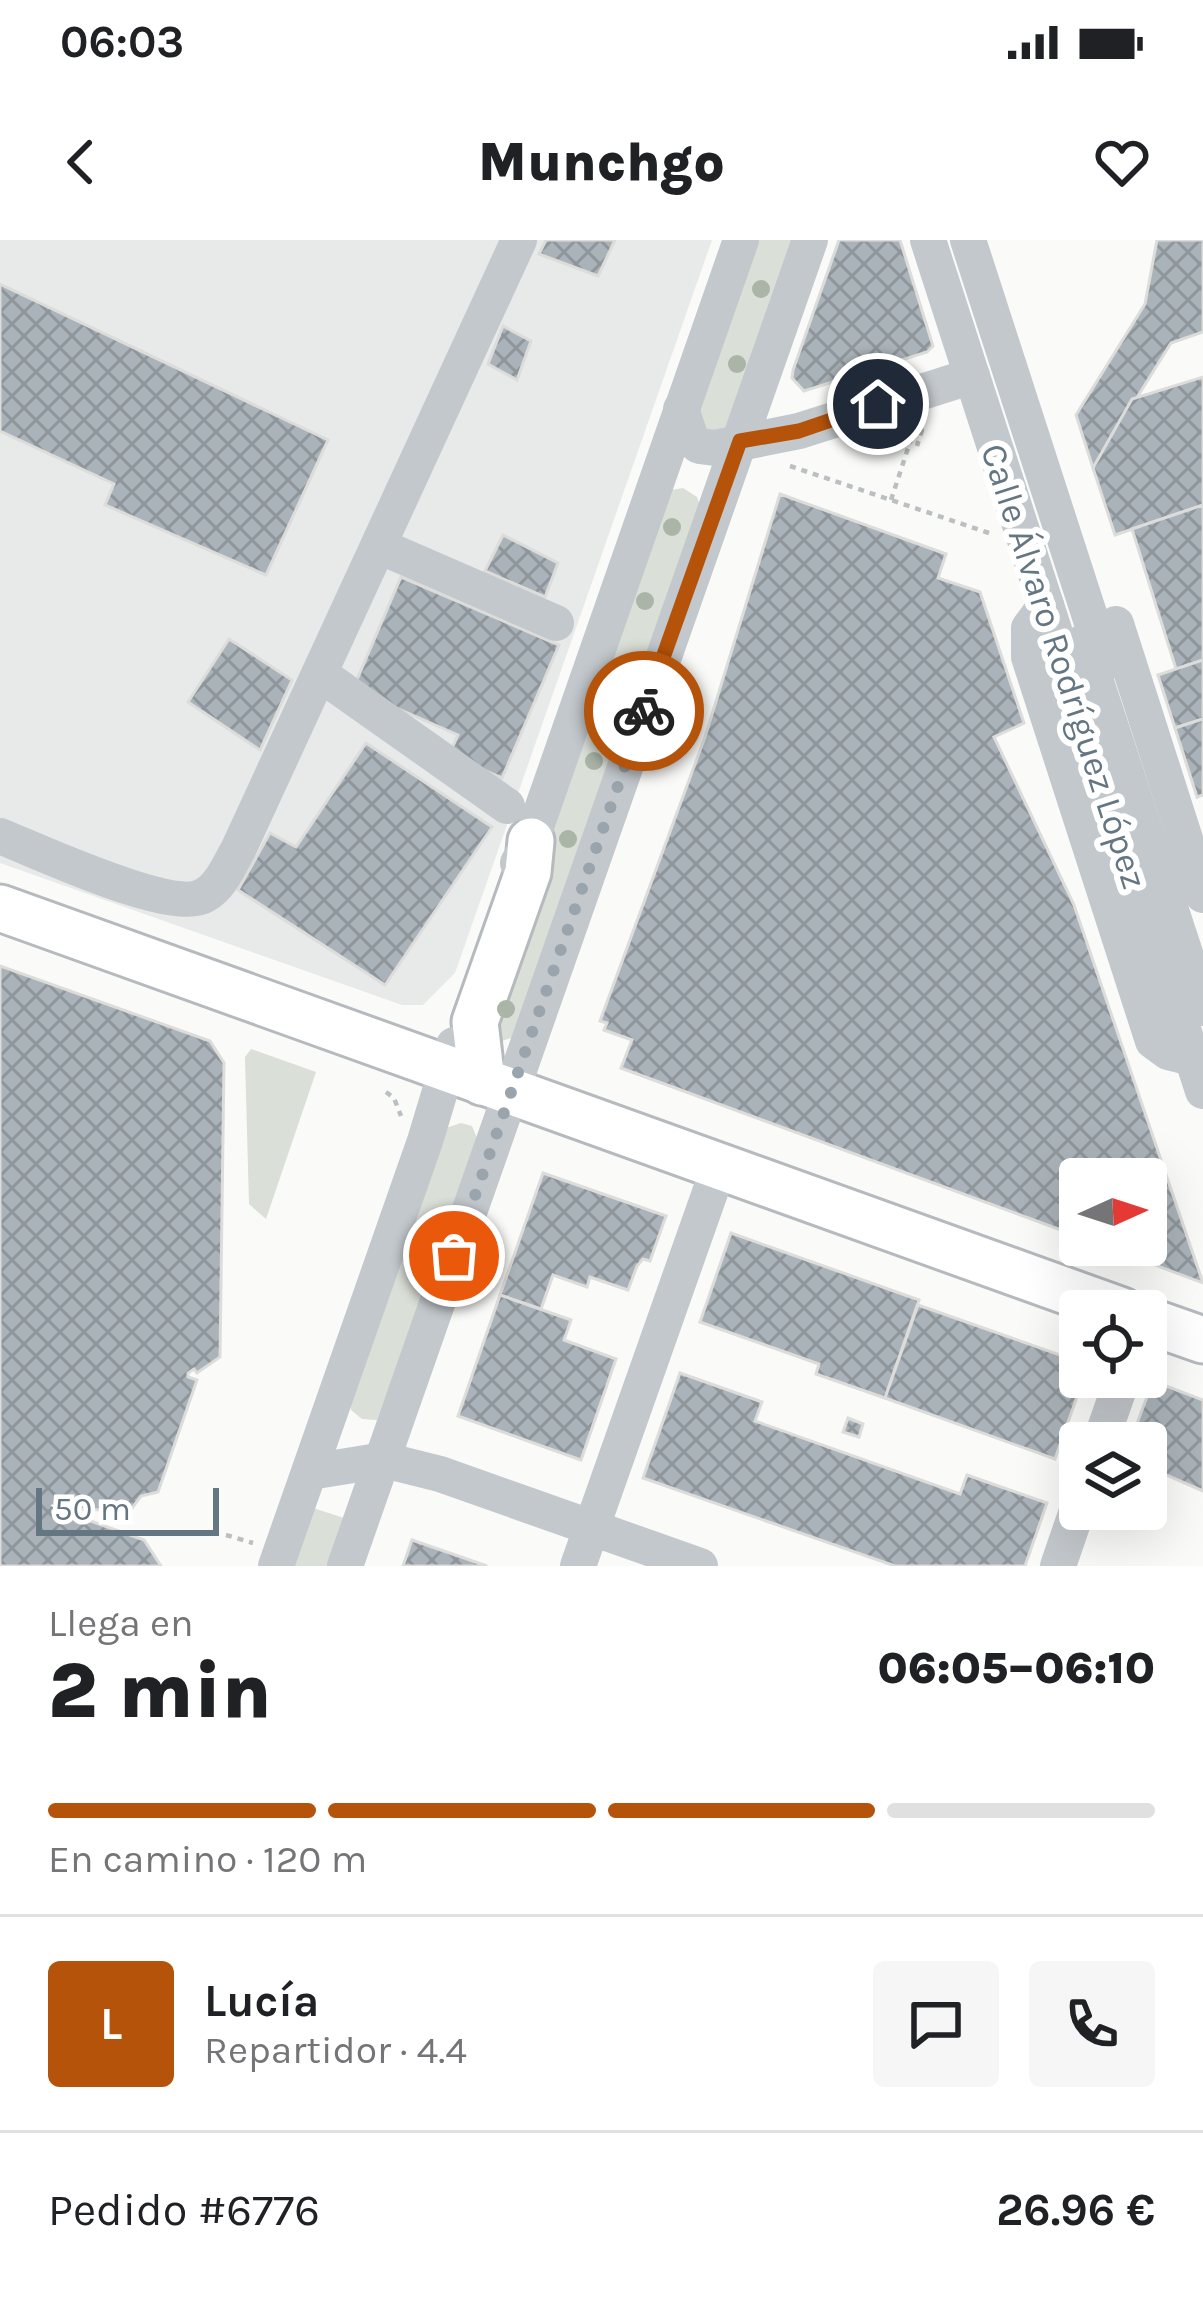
<!DOCTYPE html>
<html lang="es">
<meta charset="utf-8">
<style>
:root{--surface:#fff;--page:#f6f6f6;--text:#202124;--muted:#757577;--line:#e0e0e0;--accent:#b45309}
body{margin:0;font-family:Karla,sans-serif;background:var(--page);color:var(--text);height:100vh;display:flex;flex-direction:column;font-size:45px;white-space:nowrap}
*{box-sizing:border-box;margin:0}
p{font-size:39px;color:var(--muted)}
.icon{flex:none;width:66px;height:66px;fill:none;stroke:currentColor;stroke-width:2;stroke-linecap:round;stroke-linejoin:round}
.map{position:relative;height:1326px;overflow:hidden}
.side{display:flex;flex-direction:column;background:var(--surface);flex:1}
.side>*{flex:none}
.needle{width:78px;rotate:87deg}
.tools{position:absolute;left:1059px;top:918px;display:grid;gap:24px}
.tools a{display:grid;place-items:center;width:108px;height:108px;border-radius:12px;background:var(--surface);box-shadow:0 12px 48px #0002;font-size:60px}
.scale{position:absolute;left:36px;bottom:30px;width:183px;box-sizing:border-box;padding-left:12px;border:6px solid #657683;border-top:0;font-size:33px;line-height:42px;white-space:nowrap;color:#657683;-webkit-text-stroke:9px #fff;paint-order:stroke}
.pin{position:absolute;display:grid;place-items:center;width:102px;height:102px;color:#fff;margin:-51px;border:6px solid #fff;border-radius:50%;box-shadow:0 3px 12px #0007}
.courier{position:absolute;display:grid;place-items:center;width:120px;height:120px;margin:-60px;border:9px solid #b45309;border-radius:50%;background:#fff;color:#222;box-shadow:0 3px 15px #0007}
.summary em{font-style:normal;font-weight:800}
.summary div{display:flex;flex-direction:column-reverse}
.summary{display:flex;align-items:center;justify-content:space-between;height:204px;padding:0 48px}
h1{font-size:78px;font-weight:800;line-height:90px}
.bar{display:grid;grid-template-columns:repeat(4,1fr);gap:18px 12px;align-content:center;height:144px;padding:0 48px}
.bar i{height:15px;border-radius:9px;background:var(--line)}
.bar .active{background:var(--accent)}
.bar p{grid-column:span 4}
.line{display:flex;align-items:center;gap:30px;padding:0 48px;border-top:3px solid var(--line)}
.line div{flex:1}
.round{display:grid;place-items:center;flex:none;width:126px;height:126px;border-radius:12px;background:var(--page)}
.status{display:flex;justify-content:space-between;align-items:center;height:84px;padding:0 60px;background:var(--surface);direction:ltr}
.status svg{height:33px;fill:currentColor}
header{display:flex;justify-content:space-between;align-items:center;height:156px;padding:0 48px;background:var(--surface);font-size:54px;font-weight:800}
.map>svg:first-child{display:block}
</style>
<div class="status"><b>06:03</b><svg viewBox="0 0 49 12"><path d="M0 12V9h3v3zM5 12V6h3v6zM10 12V3h3v9zM15 12V0h3v12zM26 1h20v11H26zM47 4h2v5h-2z"/></svg></div>
<header><svg class="icon" aria-label="back" viewBox="0 0 24 24"><path d="M15 5l-7 7 7 7"/></svg>Munchgo<svg class="icon" aria-label="heart" viewBox="0 0 24 24"><path d="M12 20l-8-8c-3-5 5-10 8-4 3-6 11-1 8 4z"/></svg></header>
<div class="map">
<svg width="1203" height="1326" viewBox="0 0 1203 1326">
<defs>
<pattern id="building-cross-hatch" width="8" height="8" patternUnits="userSpaceOnUse" patternTransform="scale(3)"><rect width="8" height="8" fill="#aab3b9"/><path d="M0 0l8 8M0 8l8-8" fill="none" stroke="#8e969c"/></pattern>
</defs>
<rect width="100%" height="100%" fill="#fafaf8"/>
<path fill="#e8e9e9" d="M0 0H712L455 733 423 765H402L0 623Z"/>
<g fill="#dadfd7">
<path d="M755 0H796L725 196 693 187Z"/>
<path d="M683 248 697 257 702 271 514 797 496 803 484 790 672 250Z"/>
<path d="M251 809 316 832 266 979 249 964 245 817Z"/>
<path d="M461 883 472 886 479 903 377 1180 362 1179 351 1170 350 1162 446 888Z"/>
<path d="M313 1268 344 1278 327 1326H293Z"/>
</g>
<g fill="url(#building-cross-hatch)" stroke="#dcdcda" stroke-width="3">
<path d="M546 0H615L598 36 539 14Z"/>
<path d="M839 0H900L933 106 927 112 804 151 792 138 793 130Z"/>
<path d="M1157 0H1203V92L1171 103 1093 228 1076 175 1145 64Z"/>
<path d="M0 44 328 200 266 335 105 265 114 244 0 191Z"/>
<path d="M503 86 531 101 517 140 488 124Z"/>
<path d="M1203 137V265L1115 295 1093 228 1132 159Z"/>
<path d="M780 254 946 314 938 338 980 352 1024 483 994 497 1074 665 1203 1043 1102 1005H1146V939H1080V997L621 828 632 800 604 790 607 783 600 781 705 497Z"/>
<path d="M1203 265V420L1176 429 1132 289Z"/>
<path d="M503 295 558 323 545 357 485 331Z"/>
<path d="M401 337 559 405 502 538 449 515 458 495 353 449Z"/>
<path d="M229 399 292 440 260 510 188 462Z"/>
<path d="M1203 420V479L1175 488 1158 435Z"/>
<path d="M1203 479V555L1197 557 1175 488Z"/>
<path d="M366 503 492 587 385 745 238 650 270 593 296 607Z"/>
<path d="M0 726 210 801 224 823 220 1117 197 1133 194 1129 188 1133V1137L197 1140 158 1252 141 1256 130 1271 54 1268 144 1300 161 1326H0Z"/>
<path d="M543 933 666 976 650 1021 643 1019 637 1026 628 1050 590 1037 587 1047 553 1035 541 1069 500 1055Z"/>
<path d="M731 993 919 1060 885 1158 816 1134 819 1124 700 1082Z"/>
<path d="M500 1055 571 1080 564 1100 616 1119 581 1220 458 1176Z"/>
<path d="M918 1065 1080 1122V1137H1084L1055 1219 885 1158Z"/>
<path d="M680 1133 762 1162 755 1181 960 1254 967 1235 1047 1263 1025 1326H895L643 1238Z"/>
<path d="M1153 1141 1203 1160V1251L1146 1226V1203H1138L1144 1189 1136 1186Z"/>
<path d="M848 1178 863 1184 859 1197 843 1192Z"/>
<path d="M412 1300 487 1326H403Z"/>
</g>
<g fill="none" stroke-linecap="round" stroke-linejoin="round">
<g stroke="#b5babe" stroke-width="51">
<g id="major">
<path d="M0 668 1122 1071"/>
<path d="M482 842 475 782 528 632 531 601"/>
<path d="M1146 1080 1203 1100"/>
</g>
</g>
<g stroke="#bbbfc2" stroke-width="4.5" stroke-dasharray="6 6" stroke-linecap="butt">
<path d="M790 226 989 293"/>
<path d="M891 260 915 187 922 190 917 206"/>
<path d="M386 852 394 858 401 876"/>
<path d="M226 1295 253 1303"/>
</g>
<g stroke="#c3c8cc" stroke-width="36">
<path d="M928 0 1203 851"/>
<path d="M968 0 1105 423"/>
<path d="M681 169 691 199 699 206 715 208 799 191 972 136"/>
<path d="M379 306 556 383"/>
<path d="M1046 365 1029 388V417L1153 801 1168 812 1192 818"/>
<path d="M1116 384 1203 655"/>
<path d="M1083 402 1203 768"/>
<path d="M320 434 507 566"/>
<path d="M0 596C38 611 173 675 205 655 221 646 229 625 238 610L519 0"/>
<path d="M518 623 531 601 741 0"/>
<path d="M1100 1203 1123 1137"/>
<path d="M310 1232 384 1220 440 1234 700 1326"/>
<path d="M276 1326 425 901 454 805"/>
<path d="M345 1326 810 0"/>
<path d="M578 1326 719 927"/>
<path d="M1058 1326 1080 1262"/>
</g>
<use href="#major" stroke="#fff" stroke-width="45"/>
</g>
<g fill="#aab4a7">
<circle cx="761" cy="49" r="9"/>
<circle cx="737" cy="124" r="9"/>
<circle cx="672" cy="287" r="9"/>
<circle cx="645" cy="361" r="9"/>
<circle cx="622" cy="438" r="9"/>
<circle cx="594" cy="521" r="9"/>
<circle cx="568" cy="599" r="9"/>
<circle cx="506" cy="769" r="9"/>
</g>
<g fill="none" stroke-linecap="round" stroke-linejoin="round">
<path stroke="#99a4ac" stroke-width="12" stroke-dasharray="0 21.6" d="M454 1016 644 471"/>
<path stroke="#b45309" stroke-width="15" d="M644 471 740 201 799 191 878 164"/>
</g>
<g text-anchor="middle" stroke-width="12" stroke-linejoin="round" paint-order="stroke">
<g font-size="36" fill="#657683" stroke="#fff">
<text transform="translate(1065 426) rotate(72)" y="13">Calle Álvaro Rodríguez López</text>
</g>
</g>
</svg>
<div class="tools">
<a><svg class="needle" viewBox="-14 -14 28 28"><path d="M0-13l5 13h-10z" fill="#e53935"/><path d="M0 13l5-13h-10z" fill="#757577"/></svg></a>
<a><svg class="icon" aria-label="locate" viewBox="0 0 24 24"><circle cx="12" cy="12" r="6"/><path d="M12 2v4M12 18v4M2 12h4M18 12h4"/></svg></a>
<a><svg class="icon" aria-label="layers" viewBox="0 0 24 24"><path d="M12 4l9 5-9 5-9-5zM3 14l9 5 9-5"/></svg></a>
</div>
<div class="scale">50 m</div>
<div class="pin" style="left:454px;top:1016px;background:#ea580c"><svg class="icon" aria-label="bag" viewBox="0 0 24 24"><path d="M5 8h14l-1 12H6zM9 8a3 3 0 0 1 6 0"/></svg></div>
<div class="pin" style="left:878px;top:164px;background:#1f2937"><svg class="icon" aria-label="home" viewBox="0 0 24 24"><path d="M3 11l9-7 9 7M6 9v11h12V9"/></svg></div>
<div class="courier" style="left:644px;top:471px"><svg class="icon" aria-label="bike" viewBox="0 0 24 24"><circle cx="6" cy="16" r="4"/><circle cx="18" cy="16" r="4"/><path d="M6 16l4-8h5l3 8M10 8l3 8H6M13 5h3"/></svg></div>
</div>
<section class="side">
<div class="summary"><div><h1>2 min</h1><p>Llega en</p></div><em>06:05–06:10</em></div>
<div class="bar"><i class="active"></i><i class="active"></i><i class="active"></i><i></i><p>En camino · 120 m</p></div>
<div class="line" style="height:216px"><b class="round" style="background:var(--accent);color:#fff">L</b><div><b>Lucía</b><p>Repartidor · 4.4</p></div><a class="round"><svg class="icon" aria-label="chat" viewBox="0 0 24 24"><path d="M4 5h16v11H9l-5 4z"/></svg></a><a class="round"><svg class="icon" aria-label="phone" viewBox="0 0 24 24"><path d="M5 4h4l2 5-3 2q2 4 5 5l2-3 5 2v4C11 20 4 13 5 4z"/></svg></a></div>
<div class="line" style="height:156px"><div>Pedido #6776</div><b>26.96 €</b></div>
</section>
